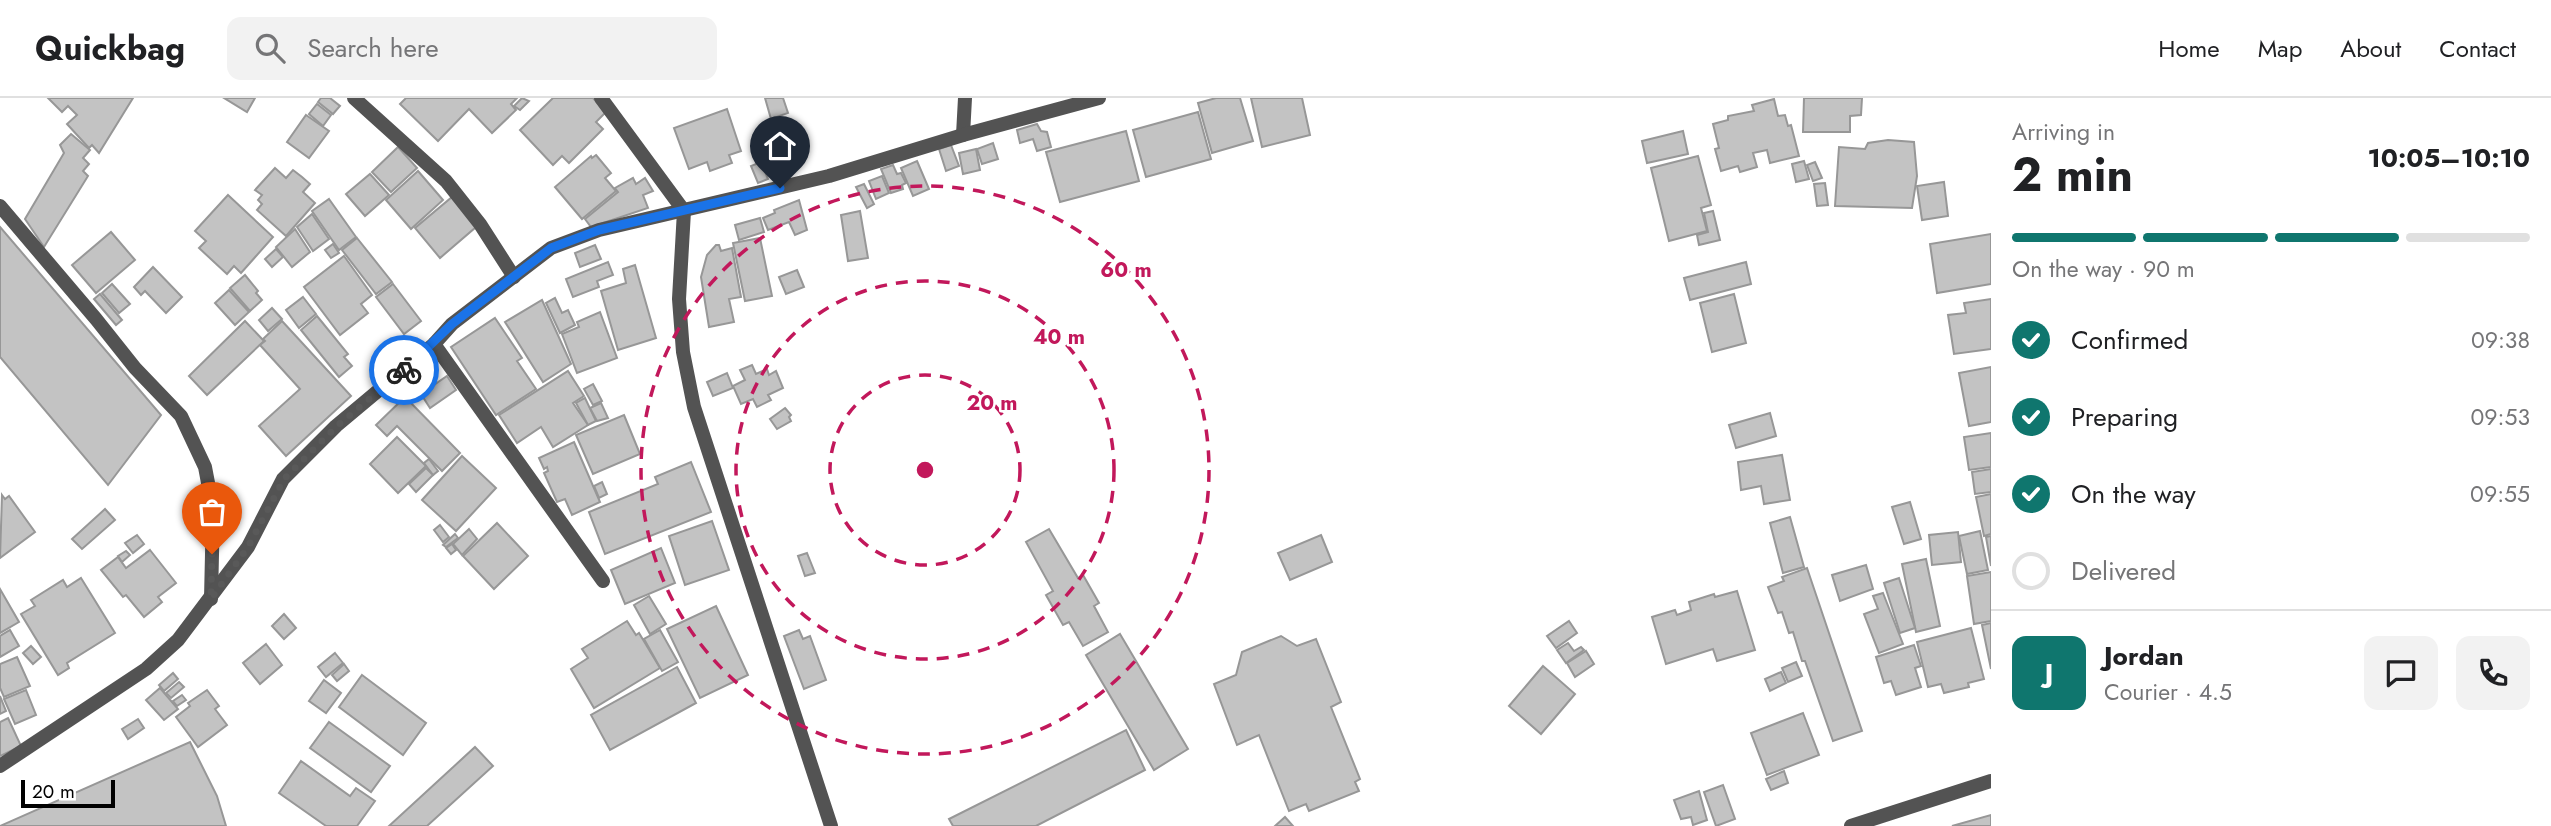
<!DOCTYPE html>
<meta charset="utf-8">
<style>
:root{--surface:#fff;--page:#f2f2f2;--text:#202124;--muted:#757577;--line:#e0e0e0;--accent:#0f766e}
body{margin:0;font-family:Jost,sans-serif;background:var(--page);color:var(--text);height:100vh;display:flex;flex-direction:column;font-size:26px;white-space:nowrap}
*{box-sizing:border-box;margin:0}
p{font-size:23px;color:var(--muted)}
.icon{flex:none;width:38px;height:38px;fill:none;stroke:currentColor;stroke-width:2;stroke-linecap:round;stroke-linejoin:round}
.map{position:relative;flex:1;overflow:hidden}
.sheet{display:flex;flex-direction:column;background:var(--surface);width:560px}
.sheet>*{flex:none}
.scale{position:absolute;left:21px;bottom:18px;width:94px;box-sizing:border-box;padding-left:7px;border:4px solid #000;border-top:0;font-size:19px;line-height:24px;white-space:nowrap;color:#000;-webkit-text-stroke:5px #fff;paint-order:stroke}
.pin{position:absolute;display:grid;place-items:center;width:60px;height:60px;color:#fff;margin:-72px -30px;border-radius:50% 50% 50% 0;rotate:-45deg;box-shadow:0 0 7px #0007}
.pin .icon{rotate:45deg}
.courier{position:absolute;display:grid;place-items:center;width:70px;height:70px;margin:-35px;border:5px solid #1a73e8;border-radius:50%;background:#fff;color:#222;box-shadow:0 2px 9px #0007}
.summary em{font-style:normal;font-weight:700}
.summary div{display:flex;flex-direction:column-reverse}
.summary{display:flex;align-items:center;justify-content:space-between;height:119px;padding:0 21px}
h1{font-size:46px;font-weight:700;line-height:52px}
.bar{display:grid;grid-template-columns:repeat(4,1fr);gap:10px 7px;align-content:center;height:84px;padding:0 21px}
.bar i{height:9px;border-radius:5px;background:var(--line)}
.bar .active{background:var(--accent)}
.bar p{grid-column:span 4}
.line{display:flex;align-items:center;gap:18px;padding:0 21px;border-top:2px solid var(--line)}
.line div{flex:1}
.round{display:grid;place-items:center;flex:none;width:74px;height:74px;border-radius:14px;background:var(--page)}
ol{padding:0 21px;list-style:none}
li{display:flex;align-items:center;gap:21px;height:77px}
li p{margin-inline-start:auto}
li .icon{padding:7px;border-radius:50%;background:var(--accent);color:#fff;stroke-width:4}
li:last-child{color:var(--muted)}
li i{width:38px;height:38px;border:4px solid var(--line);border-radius:50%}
header{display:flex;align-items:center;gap:42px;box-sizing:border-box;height:98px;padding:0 35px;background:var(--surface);border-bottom:2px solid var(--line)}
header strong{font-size:33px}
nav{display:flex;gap:38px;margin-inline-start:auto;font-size:24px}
.search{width:490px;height:63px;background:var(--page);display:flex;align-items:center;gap:18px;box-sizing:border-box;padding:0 24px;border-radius:14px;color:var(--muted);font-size:26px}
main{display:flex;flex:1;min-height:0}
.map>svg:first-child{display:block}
</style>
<header>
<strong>Quickbag</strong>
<div class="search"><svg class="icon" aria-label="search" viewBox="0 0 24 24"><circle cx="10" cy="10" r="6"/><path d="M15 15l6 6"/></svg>Search here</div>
<nav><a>Home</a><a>Map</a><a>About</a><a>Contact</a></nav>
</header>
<main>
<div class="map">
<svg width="1991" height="728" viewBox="0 0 1991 728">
<rect width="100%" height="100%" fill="#fff"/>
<g fill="#c3c3c3" stroke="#979797" stroke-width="2">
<path d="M48 0H133L99 55 92 47 89 50 67 26 77 17 68 8 62 14Z"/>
<path d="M224 0H255L247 14Z"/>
<path d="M321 0H330L340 8 333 16 318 4Z"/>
<path d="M406 0H517L511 6 516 12 492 35 469 11 438 43 400 6Z"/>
<path d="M522 0 529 3 520 12 514 8Z"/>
<path d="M553 0H593L606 14 596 24 603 31 569 65 562 58 553 67 520 32Z"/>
<path d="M765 0H783L788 15 771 21Z"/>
<path d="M1216 0H1240L1253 43 1212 55 1198 5Z"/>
<path d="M1251 0H1302L1310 37 1262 49Z"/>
<path d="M1804 0H1862L1861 17 1850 18V34H1803Z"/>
<path d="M1774 1 1778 18 1785 17 1788 28 1791 27 1799 58 1770 65 1767 52 1753 55 1757 69 1740 74 1738 68 1721 73 1715 51 1719 50 1713 26 1728 22V18L1754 13 1752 7Z"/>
<path d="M317 6 331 17 323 28 309 16Z"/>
<path d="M727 11 741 53 729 57 732 65 710 73 707 64 689 71 674 30Z"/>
<path d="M1198 14 1211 61 1146 79 1133 32Z"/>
<path d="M306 17 329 33 309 60 287 44Z"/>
<path d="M1037 26 1041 33 1047 34 1051 49 1037 53 1033 41 1020 45 1017 32Z"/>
<path d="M1126 33 1139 83 1060 104 1046 54Z"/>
<path d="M1683 33 1688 56 1647 65 1642 43Z"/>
<path d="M71 36 90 52 83 60 89 66 83 73 88 78 44 149 25 121 64 55 60 47Z"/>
<path d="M1888 42 1914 44 1917 78 1912 110 1835 108 1839 49 1865 51 1868 45Z"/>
<path d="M993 45 998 61 982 66 977 51Z"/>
<path d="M951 47 959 68 946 73 939 51Z"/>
<path d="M398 49 417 70 391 94 372 74Z"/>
<path d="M976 51 980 72 963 76 959 55Z"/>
<path d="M596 57 611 75 605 80 616 93 582 121 555 89 591 58 592 60Z"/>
<path d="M1698 58 1711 107 1701 110 1707 133 1669 143 1651 70Z"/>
<path d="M917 63 929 91 913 98 901 70Z"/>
<path d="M1804 63 1809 81 1796 84 1792 66Z"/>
<path d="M761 64 768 81 758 85 751 68Z"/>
<path d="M1815 64 1822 80 1813 83 1807 67Z"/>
<path d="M893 67 897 76 901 75 906 85 902 87 903 91 891 95 881 71Z"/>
<path d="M275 70 286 80 293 72 302 79 310 86 303 94 315 105 286 138 257 112 262 106 258 102 262 97 255 92Z"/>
<path d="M418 73 443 102 411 131 386 102Z"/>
<path d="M370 76 389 97 365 118 346 96Z"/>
<path d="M882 78 889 95 876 101 869 83Z"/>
<path d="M633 80 636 86 645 80 653 93 643 97 648 110 591 129 585 121 618 94 615 90Z"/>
<path d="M1944 84 1948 118 1922 122 1917 88Z"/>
<path d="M1825 85 1828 107 1817 108 1814 86Z"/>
<path d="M864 86 874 106 867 110 856 89Z"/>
<path d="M228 97 273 139 241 175 234 168 227 176 199 150 206 143 195 133Z"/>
<path d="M452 99 476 129 440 160 415 130Z"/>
<path d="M329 101 356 139 339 152 312 113Z"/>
<path d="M799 102 807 132 795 137 789 124 768 132 763 120 775 115 774 112Z"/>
<path d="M860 113 868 160 848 163 841 117Z"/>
<path d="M1713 113 1720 142 1699 147 1697 137 1708 134 1704 115Z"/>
<path d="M312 116 329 141 313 153 297 129Z"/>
<path d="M760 120 764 134 739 142 735 127Z"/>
<path d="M0 129 161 317 108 387 0 259Z"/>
<path d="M295 131 310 154 292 169 276 149Z"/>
<path d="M111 134 135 162 96 195 72 167Z"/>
<path d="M1991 136V186L1937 195 1930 146Z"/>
<path d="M357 140 392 184 376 196 342 152Z"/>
<path d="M760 140 772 198 745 203 733 145Z"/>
<path d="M333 146 339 155 331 160 325 152Z"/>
<path d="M595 147 601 161 580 169 575 155Z"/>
<path d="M716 147H719L721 153 732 150 741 199 729 201 734 224 709 229 701 179 707 157Z"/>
<path d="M276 151 283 159 272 169 265 161Z"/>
<path d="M344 158 372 197 361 206 368 215 340 237 304 189Z"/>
<path d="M608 164 613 177 597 183 599 189 573 199 566 181Z"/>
<path d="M1746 164 1751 186 1690 202 1684 180Z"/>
<path d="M635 167 656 240 618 252 601 193 626 185 623 171Z"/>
<path d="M153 169 182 199 166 215 145 193 141 197 134 189Z"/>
<path d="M797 172 804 189 786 196 779 179Z"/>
<path d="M245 177 258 193 256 195 262 202 250 213 230 190Z"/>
<path d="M112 186 130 206 119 215 102 195Z"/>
<path d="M393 186 421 223 404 236 376 199Z"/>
<path d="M229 192 249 214 235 227 215 205Z"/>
<path d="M100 196 122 222 116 227 94 201Z"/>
<path d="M1734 196 1746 245 1712 254 1700 205Z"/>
<path d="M303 199 316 216 299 230 286 212Z"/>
<path d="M555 200 562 215 568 212 575 227 560 235 546 205Z"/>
<path d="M1991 201V251L1954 256 1948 217 1966 215 1964 205Z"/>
<path d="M542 202 571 266 543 284 505 224Z"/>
<path d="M272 210 282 221 268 233 259 222Z"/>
<path d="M600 214 617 260 577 275 562 236 579 229 577 224Z"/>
<path d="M317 218 348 256 344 259 352 268 339 279 301 232Z"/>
<path d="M495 220 522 260 517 263 536 291 496 317 451 249Z"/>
<path d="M245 223 264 243 207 297 189 278Z"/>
<path d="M282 223 351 298 286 358 259 328 300 291 260 247 265 243 263 241Z"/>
<path d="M752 267 756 276 767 271 769 277 776 273 783 290 768 297 771 302 757 309 753 301 741 306 733 288 745 282 740 272Z"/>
<path d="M1991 269V324L1969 328 1959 275Z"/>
<path d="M568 273 584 298 573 305 588 327 553 349 541 329 517 345 499 317Z"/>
<path d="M727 275 733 290 713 298 707 284Z"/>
<path d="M447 278 456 292 430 310 421 296Z"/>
<path d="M406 284 412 292 404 299 397 289Z"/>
<path d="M593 286 602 303 593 307 584 291Z"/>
<path d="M405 299 460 355 442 373 397 328 387 338 376 327Z"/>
<path d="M585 300 596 323 588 327 576 305Z"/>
<path d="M601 305 608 320 597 323 590 310Z"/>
<path d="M785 310 791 317 789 319 791 323 777 331 770 321Z"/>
<path d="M1770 315 1776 338 1736 350 1729 327Z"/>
<path d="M624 317 640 356 593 376 576 337Z"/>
<path d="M1991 335V369L1969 372 1964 339Z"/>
<path d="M397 339 426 368 398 395 370 366Z"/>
<path d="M574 344 600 404 572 417 565 401 557 404 544 375 548 373 547 369 544 371 539 360Z"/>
<path d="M1782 357 1790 402 1764 406 1761 388 1741 392 1738 364Z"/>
<path d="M462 358 496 390 456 433 422 402Z"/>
<path d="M429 361 438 373 433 377 424 365Z"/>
<path d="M691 364 711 414 605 456 589 414 658 386 655 379Z"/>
<path d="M426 370 433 377 416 394 409 386Z"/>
<path d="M1991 371V394L1975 396 1972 374Z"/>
<path d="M602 384 607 396 599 400 594 388Z"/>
<path d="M1991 396V436L1984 438 1976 399Z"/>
<path d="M2 397 5 401 9 398 35 434 0 460Z"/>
<path d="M1910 404 1921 441 1904 446 1892 409Z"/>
<path d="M105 411 115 422 82 451 72 441Z"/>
<path d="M1790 419 1804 469 1783 475 1770 425Z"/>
<path d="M712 423 729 472 685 487 669 438Z"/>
<path d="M497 425 528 458 494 491 463 458Z"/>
<path d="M440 427 449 439 443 444 434 432Z"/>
<path d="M469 431 477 441 462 457 453 446Z"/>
<path d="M1049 431 1078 480 1083 477 1099 505 1094 508 1108 534 1083 548 1069 524 1063 527 1046 497 1053 493 1026 444Z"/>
<path d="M1980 433 1988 472 1967 476 1959 438Z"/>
<path d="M1958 434 1961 464 1932 467 1929 437Z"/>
<path d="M455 436 458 440 446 449 443 447Z"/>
<path d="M137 437 144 446 133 455 125 445Z"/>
<path d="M1321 437 1332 464 1290 482 1278 455Z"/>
<path d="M1991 438V468L1986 439Z"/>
<path d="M452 446 456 452 451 456 446 450Z"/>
<path d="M661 450 675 485 625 506 611 472Z"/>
<path d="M150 452 176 485 158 499 162 504 144 519 126 497 123 499 101 472 118 459 126 470Z"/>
<path d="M126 453 130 457 122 464 118 458Z"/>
<path d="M807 455 815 475 805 478 798 458Z"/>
<path d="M1926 461 1940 528 1916 534 1902 466Z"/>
<path d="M1866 467 1873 491 1840 503 1832 477Z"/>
<path d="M1807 470 1862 633 1833 643 1805 563H1802L1793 534 1789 535 1782 514 1778 515 1768 489 1784 483 1782 479Z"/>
<path d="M1991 474V523L1974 526 1967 478Z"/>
<path d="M81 480 115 535 67 565 69 570 58 577 21 516 35 508 31 502 63 482 67 489Z"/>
<path d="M1899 480 1915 530 1900 535 1884 485Z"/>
<path d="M0 491 19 524 0 535Z"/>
<path d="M1737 493 1755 552 1717 563 1713 551 1666 566 1652 519 1675 512 1677 517 1691 512 1689 504 1714 496 1715 499Z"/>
<path d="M1883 495 1903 546 1879 555 1864 516 1878 511 1873 498Z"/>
<path d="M649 498 666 526 650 536 634 507Z"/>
<path d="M716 508 748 577 700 600 667 531Z"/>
<path d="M284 516 296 530 284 541 272 528Z"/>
<path d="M627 523 636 537 639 535 660 570 594 610 571 571 588 560 582 551Z"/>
<path d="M1569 523 1577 535 1556 550 1547 538Z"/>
<path d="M1991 525V571L1982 527Z"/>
<path d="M1971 530 1984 581 1968 585 1969 589 1944 595 1941 586 1928 589 1917 544Z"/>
<path d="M10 532 19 548 0 559V538Z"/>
<path d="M660 532 678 564 662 573 644 541Z"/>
<path d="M799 532 803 541 810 538 826 582 804 591 784 538Z"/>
<path d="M1120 536 1188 651 1154 672 1086 557Z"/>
<path d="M1281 538 1297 548 1316 541 1341 604 1331 609 1360 681 1355 684 1359 693 1309 713 1306 706 1289 713 1259 637 1237 647 1214 586 1236 577 1242 554Z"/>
<path d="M1568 545 1574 553 1581 549 1584 552 1566 565 1557 552Z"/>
<path d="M266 546 282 567 260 586 243 565Z"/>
<path d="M1914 547 1921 568 1915 570 1921 589 1896 597 1891 583 1884 585 1876 559Z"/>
<path d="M31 548 41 559 33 566 23 555Z"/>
<path d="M1586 553 1594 566 1575 579 1567 565Z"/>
<path d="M335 555 343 565 326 579 318 569Z"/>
<path d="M17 559 30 588 4 599 0 590V566Z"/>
<path d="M1796 564 1802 578 1788 584 1782 570Z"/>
<path d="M344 566 349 573 337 583 332 577Z"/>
<path d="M1543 568 1575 596 1541 636 1509 608Z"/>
<path d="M677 569 696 605 610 652 591 617Z"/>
<path d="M1781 574 1786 585 1770 593 1765 581Z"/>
<path d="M173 575 178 581 164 593 159 587Z"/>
<path d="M362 577 426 625 403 657 339 609Z"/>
<path d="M324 582 341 595 326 615 309 603Z"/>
<path d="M179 584 184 589 171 600 166 595Z"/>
<path d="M160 590 178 611 164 622 146 602Z"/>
<path d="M26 592 36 617 15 626 4 601Z"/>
<path d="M207 592 219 608 215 611 227 627 198 649 176 619 190 608 188 605Z"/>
<path d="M182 597 186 602 177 608 173 603Z"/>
<path d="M0 598 6 613 0 616Z"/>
<path d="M1803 615 1819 657 1767 677 1751 635Z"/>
<path d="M8 620 21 648 0 658V624Z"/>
<path d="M138 621 144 630 128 641 122 631Z"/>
<path d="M329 624 390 668 371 694 310 650Z"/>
<path d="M1126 632 1145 672 1036 728H953L949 721Z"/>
<path d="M190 644 217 698 226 728H0Z"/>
<path d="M475 649 493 668 427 728H389Z"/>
<path d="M301 663 350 698 356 690 375 703 357 728H326L279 695Z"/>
<path d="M1784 673 1788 685 1771 692 1766 681Z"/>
<path d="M1723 687 1735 721 1716 728 1704 694Z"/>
<path d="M1699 693 1707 722 1693 727 1691 719 1681 721 1674 702Z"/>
<path d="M1991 717V728H1952Z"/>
<path d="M1285 719 1293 728H1275Z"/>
</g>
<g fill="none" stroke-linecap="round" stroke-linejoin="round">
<path stroke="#535353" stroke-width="14" d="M0 108 96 221 135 270 181 318 205 369 213 411 211 501"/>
<g stroke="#535353" stroke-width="14">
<path d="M354 0 446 83 480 126 514 179"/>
<path d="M601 0 684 113 679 201 683 254 694 309 831 728"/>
<path d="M963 37 965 0"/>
<path d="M434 246 603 483"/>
<path d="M0 668 146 571 178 542 248 449 283 381 336 328 434 246 452 226 551 150 599 132 829 78 963 37 1099 0"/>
<path d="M1851 728 1991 683"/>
</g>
</g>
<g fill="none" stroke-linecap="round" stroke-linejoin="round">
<path stroke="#595959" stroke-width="7" stroke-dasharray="0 12.6" d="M212 456 211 501 248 449 284 381 337 328 404 272"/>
<path stroke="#1a73e8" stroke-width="9" d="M404 272 452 226 551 150 599 132 780 90"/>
</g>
<g fill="none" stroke="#c2185b" stroke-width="3.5" stroke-dasharray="12 9">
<circle cx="925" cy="372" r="95"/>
<circle cx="925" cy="372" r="189"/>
<circle cx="925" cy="372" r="284"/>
</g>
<circle cx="925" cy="372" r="10" fill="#c2185b" stroke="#fff" stroke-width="3.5"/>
<g font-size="21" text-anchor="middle" font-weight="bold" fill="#c2185b" stroke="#fff" stroke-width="5" stroke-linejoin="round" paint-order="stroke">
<text x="1126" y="179">60 m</text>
<text x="1059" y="246">40 m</text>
<text x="992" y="312">20 m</text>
</g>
</svg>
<div class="scale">20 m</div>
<div class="pin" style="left:212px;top:456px;background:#ea580c"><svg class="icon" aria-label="bag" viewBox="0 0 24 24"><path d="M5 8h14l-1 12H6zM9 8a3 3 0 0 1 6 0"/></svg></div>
<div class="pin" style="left:780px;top:90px;background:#1f2937"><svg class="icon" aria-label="home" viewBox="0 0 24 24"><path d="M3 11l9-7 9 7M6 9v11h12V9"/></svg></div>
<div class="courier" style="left:404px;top:272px"><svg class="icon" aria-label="bike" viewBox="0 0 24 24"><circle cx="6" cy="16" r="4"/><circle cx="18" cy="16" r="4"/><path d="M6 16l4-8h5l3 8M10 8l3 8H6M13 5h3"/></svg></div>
</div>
<section class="sheet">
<div class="summary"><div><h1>2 min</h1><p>Arriving in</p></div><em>10:05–10:10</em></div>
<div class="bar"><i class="active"></i><i class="active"></i><i class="active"></i><i></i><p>On the way · 90 m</p></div>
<ol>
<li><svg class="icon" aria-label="check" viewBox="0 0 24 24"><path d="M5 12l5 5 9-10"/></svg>Confirmed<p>09:38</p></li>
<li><svg class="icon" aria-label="check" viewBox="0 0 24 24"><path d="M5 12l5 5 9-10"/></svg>Preparing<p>09:53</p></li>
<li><svg class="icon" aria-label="check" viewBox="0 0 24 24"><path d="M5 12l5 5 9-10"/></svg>On the way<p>09:55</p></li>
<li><i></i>Delivered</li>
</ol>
<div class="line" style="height:126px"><b class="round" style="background:var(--accent);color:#fff">J</b><div><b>Jordan</b><p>Courier · 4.5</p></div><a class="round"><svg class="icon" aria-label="chat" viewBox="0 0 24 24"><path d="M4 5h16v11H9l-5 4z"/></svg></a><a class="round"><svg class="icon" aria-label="phone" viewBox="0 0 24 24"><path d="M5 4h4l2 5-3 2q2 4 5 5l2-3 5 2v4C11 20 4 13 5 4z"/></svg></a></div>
</section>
</main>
